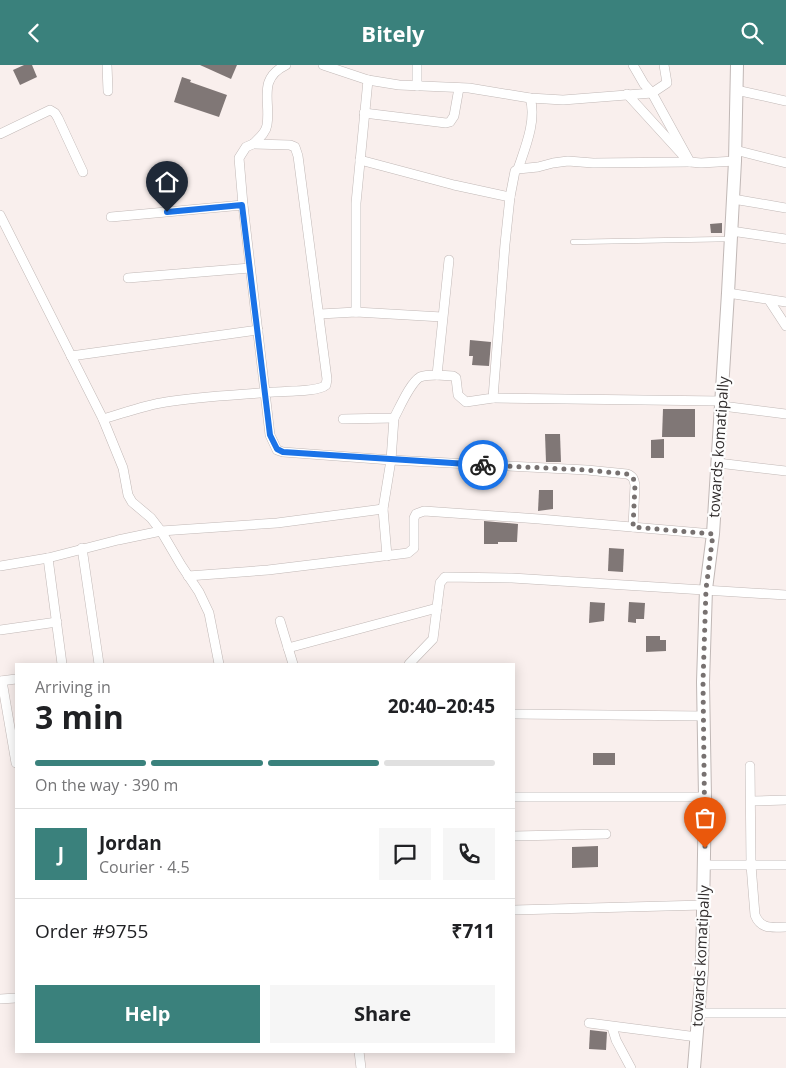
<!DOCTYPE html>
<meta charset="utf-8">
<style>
:root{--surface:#fff;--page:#f6f6f6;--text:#202124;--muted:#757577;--line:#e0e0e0;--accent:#3a817c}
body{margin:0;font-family:"Open Sans",sans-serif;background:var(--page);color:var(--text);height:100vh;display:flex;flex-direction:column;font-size:19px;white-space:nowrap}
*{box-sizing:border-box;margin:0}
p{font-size:16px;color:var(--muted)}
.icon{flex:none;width:28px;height:28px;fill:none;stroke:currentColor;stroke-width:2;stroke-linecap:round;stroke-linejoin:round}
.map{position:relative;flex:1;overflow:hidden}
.panel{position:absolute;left:15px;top:598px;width:500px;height:390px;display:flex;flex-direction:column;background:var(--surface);border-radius:0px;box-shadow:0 2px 12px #0003}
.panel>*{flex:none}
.pin{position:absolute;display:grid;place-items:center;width:42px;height:42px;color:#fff;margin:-51px -21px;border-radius:50% 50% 50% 0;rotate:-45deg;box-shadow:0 0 5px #0007}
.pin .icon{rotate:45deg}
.courier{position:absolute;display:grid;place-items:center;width:50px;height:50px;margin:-25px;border:4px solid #1a73e8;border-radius:50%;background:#fff;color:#222;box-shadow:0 1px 6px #0007}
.head em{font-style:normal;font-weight:700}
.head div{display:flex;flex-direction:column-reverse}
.head{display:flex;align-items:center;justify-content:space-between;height:85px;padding:0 20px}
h1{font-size:32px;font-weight:700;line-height:38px}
.bar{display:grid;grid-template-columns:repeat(4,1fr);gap:8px 5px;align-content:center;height:60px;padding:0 20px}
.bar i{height:6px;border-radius:4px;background:var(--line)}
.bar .on{background:var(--accent)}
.bar p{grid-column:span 4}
.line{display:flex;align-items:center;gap:12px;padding:0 20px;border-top:1px solid var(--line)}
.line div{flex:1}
.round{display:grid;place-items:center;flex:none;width:52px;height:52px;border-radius:0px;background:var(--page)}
.button{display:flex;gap:10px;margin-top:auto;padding:10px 20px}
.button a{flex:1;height:58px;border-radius:0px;background:var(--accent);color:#fff;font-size:20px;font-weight:700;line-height:58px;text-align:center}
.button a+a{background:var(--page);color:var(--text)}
header{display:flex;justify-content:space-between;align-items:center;height:65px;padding:0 20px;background:var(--accent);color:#fff;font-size:22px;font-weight:700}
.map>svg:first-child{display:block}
</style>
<header><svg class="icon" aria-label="back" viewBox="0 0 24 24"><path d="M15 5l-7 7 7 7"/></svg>Bitely<svg class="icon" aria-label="search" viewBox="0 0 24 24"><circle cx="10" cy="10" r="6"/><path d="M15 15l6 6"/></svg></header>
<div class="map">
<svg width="786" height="1003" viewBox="0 0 786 1003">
<rect width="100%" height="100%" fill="#f9efed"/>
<g fill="#807776">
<path d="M24 0H32L37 12 20 20 13 5Z"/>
<path d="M200 0H237L231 14Z"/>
<path d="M182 12 191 15 190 17 227 30 219 52 174 37Z"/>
<path d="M722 158V168H711L710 159Z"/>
<path d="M470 275 491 277 489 301 472 300 473 291H469Z"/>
<path d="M663 344H695V372H662Z"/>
<path d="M545 369H560L561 397H546Z"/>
<path d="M664 374V393H651V375Z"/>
<path d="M539 425H553V444L538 446Z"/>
<path d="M484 456 518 459 517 477H498V479H484Z"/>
<path d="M609 483 624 484 623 507 608 506Z"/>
<path d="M590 537 605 538 604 556 589 558Z"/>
<path d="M629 537 645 538 644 554H636V558L628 557Z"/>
<path d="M646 571H660V575H666V586L646 587Z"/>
<rect x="593" y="688" width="22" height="12"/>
<path d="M598 781V802L572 803V782Z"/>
<path d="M590 965 607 967 606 985 589 984Z"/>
</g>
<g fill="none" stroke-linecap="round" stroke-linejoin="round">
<g stroke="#c1b8b6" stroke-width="5.5">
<path id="lane" d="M573 177 729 174"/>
</g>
<g stroke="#c1b8b6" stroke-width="10">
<g id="street">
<path d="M107 0 108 26"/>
<path d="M323 0 368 15 399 20 469 23 530 33 563 35 652 28 667 18 664 0"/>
<path d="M633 0 644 19 652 28 690 97 701 98 735 96"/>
<path d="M417 21V0"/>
<path d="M736 25 786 36"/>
<path d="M364 48 446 58 450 57 454 51 459 23"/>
<path d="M0 69 50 45 55 48 58 53 83 107"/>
<path d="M253 79C258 74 266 68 267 60 271 36 257 14 286 0"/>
<path d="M735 85 786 98"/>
<path d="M360 95 454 120 510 132"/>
<path d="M518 104C525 83 537 55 530 33"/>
<path d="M733 134 786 143"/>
<path d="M0 150 103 354 123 403 128 430 132 437 151 453 161 466 181 500 199 527 209 548 219 599"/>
<path d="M111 152 243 140"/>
<path d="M731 166 786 174"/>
<path d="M128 213 250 203"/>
<path d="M728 228 786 237"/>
<path d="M769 235 786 261"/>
<path d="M356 247V138L368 15"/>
<path d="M320 249 356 247 442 252"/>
<path d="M71 291 258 265"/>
<path d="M437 310 453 311 456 313 458 330 466 337 493 333 505 179 510 132 515 106 518 104 538 102 553 98 568 96 593 98 689 97 627 29"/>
<path d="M493 333 722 336"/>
<path d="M722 341 786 349"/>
<path d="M103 354C124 348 145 340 166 337 202 331 238 330 274 327 286 326 318 327 326 320L327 314 298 91 295 82 290 80 253 79 246 82 239 93 243 140 270 370 277 385 283 387 391 395 587 405 627 409C633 411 634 414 635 420L633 462"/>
<path d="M343 354 394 353C400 342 410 318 420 312 425 310 431 310 437 310L449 195"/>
<path d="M718 398 786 406"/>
<path d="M82 483 99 599"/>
<path d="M387 491 383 444 391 395 394 353"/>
<path d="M48 493 62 599"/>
<path d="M0 501 48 493 118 475 161 466 277 458 383 444"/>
<path d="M188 511 268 505 408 488 414 483V453L416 449 424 446 539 454 713 469"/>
<path d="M280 556 293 599"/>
<path d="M0 565 57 557"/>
<path d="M288 583 437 543"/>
<path d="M409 599 433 574 440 518 445 512 512 513 786 530"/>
<path d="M0 616 16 614"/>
<path d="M2 616 16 698"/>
<path d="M514 649 704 651"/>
<path d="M750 701 751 800 755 850C761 865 772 862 786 862"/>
<path d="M514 732H705"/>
<path d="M751 736 786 735"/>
<path d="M514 771 606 769"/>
<path d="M704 800H786"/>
<path d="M514 845 704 840"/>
<path d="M0 934 16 933"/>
<path d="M699 948H786"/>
<path d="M589 958 697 972"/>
<path d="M612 962 616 975 631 1003"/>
<path d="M359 986 361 1003"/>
</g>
</g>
<g stroke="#c1b8b6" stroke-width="14">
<path id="secondary" d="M694 1003 702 904 705 732 703 617 706 524 713 469 728 228 735 96 737 0"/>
</g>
<use href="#lane" stroke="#fff" stroke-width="4.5"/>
<use href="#street" stroke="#fff" stroke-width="9"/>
<use href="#secondary" stroke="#fff" stroke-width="12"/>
</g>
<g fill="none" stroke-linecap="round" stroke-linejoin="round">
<path stroke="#777170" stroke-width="5" stroke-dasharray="0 9" d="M483 400 587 405 627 409C633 411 634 414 635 420L633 462 713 469 706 524 703 617 705 783"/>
<path stroke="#1a73e8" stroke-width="6" d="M167 147 242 140 270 370 277 384 283 387 483 400"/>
</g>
<g text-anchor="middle" stroke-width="4.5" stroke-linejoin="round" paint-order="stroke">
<g font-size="15" fill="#312d2d" stroke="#fefefe">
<text transform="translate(719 382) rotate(-86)" y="5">towards komatipally</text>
<text transform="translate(701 891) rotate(-87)" y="5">towards komatipally</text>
</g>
</g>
</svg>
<div class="pin" style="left:705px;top:783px;background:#ea580c"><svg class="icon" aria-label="bag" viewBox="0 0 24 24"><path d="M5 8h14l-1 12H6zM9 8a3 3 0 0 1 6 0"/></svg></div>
<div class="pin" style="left:167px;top:147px;background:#1f2937"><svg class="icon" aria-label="home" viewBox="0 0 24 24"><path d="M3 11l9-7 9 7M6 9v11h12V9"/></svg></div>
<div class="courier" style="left:483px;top:400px"><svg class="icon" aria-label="bike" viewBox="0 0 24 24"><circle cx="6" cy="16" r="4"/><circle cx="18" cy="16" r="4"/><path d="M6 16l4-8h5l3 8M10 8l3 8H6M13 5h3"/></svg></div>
<section class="panel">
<div class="head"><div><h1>3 min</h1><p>Arriving in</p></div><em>20:40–20:45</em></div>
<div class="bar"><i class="on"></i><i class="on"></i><i class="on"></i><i></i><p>On the way · 390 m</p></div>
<div class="line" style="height:90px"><b class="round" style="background:var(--accent);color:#fff">J</b><div><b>Jordan</b><p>Courier · 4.5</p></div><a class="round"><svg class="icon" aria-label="chat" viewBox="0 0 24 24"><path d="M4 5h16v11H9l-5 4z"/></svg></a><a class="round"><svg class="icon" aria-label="phone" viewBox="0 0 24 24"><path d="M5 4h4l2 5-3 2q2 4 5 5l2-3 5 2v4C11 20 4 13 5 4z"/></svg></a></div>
<div class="line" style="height:65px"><div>Order #9755</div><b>₹711</b></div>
<div class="button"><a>Help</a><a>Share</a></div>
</section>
</div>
